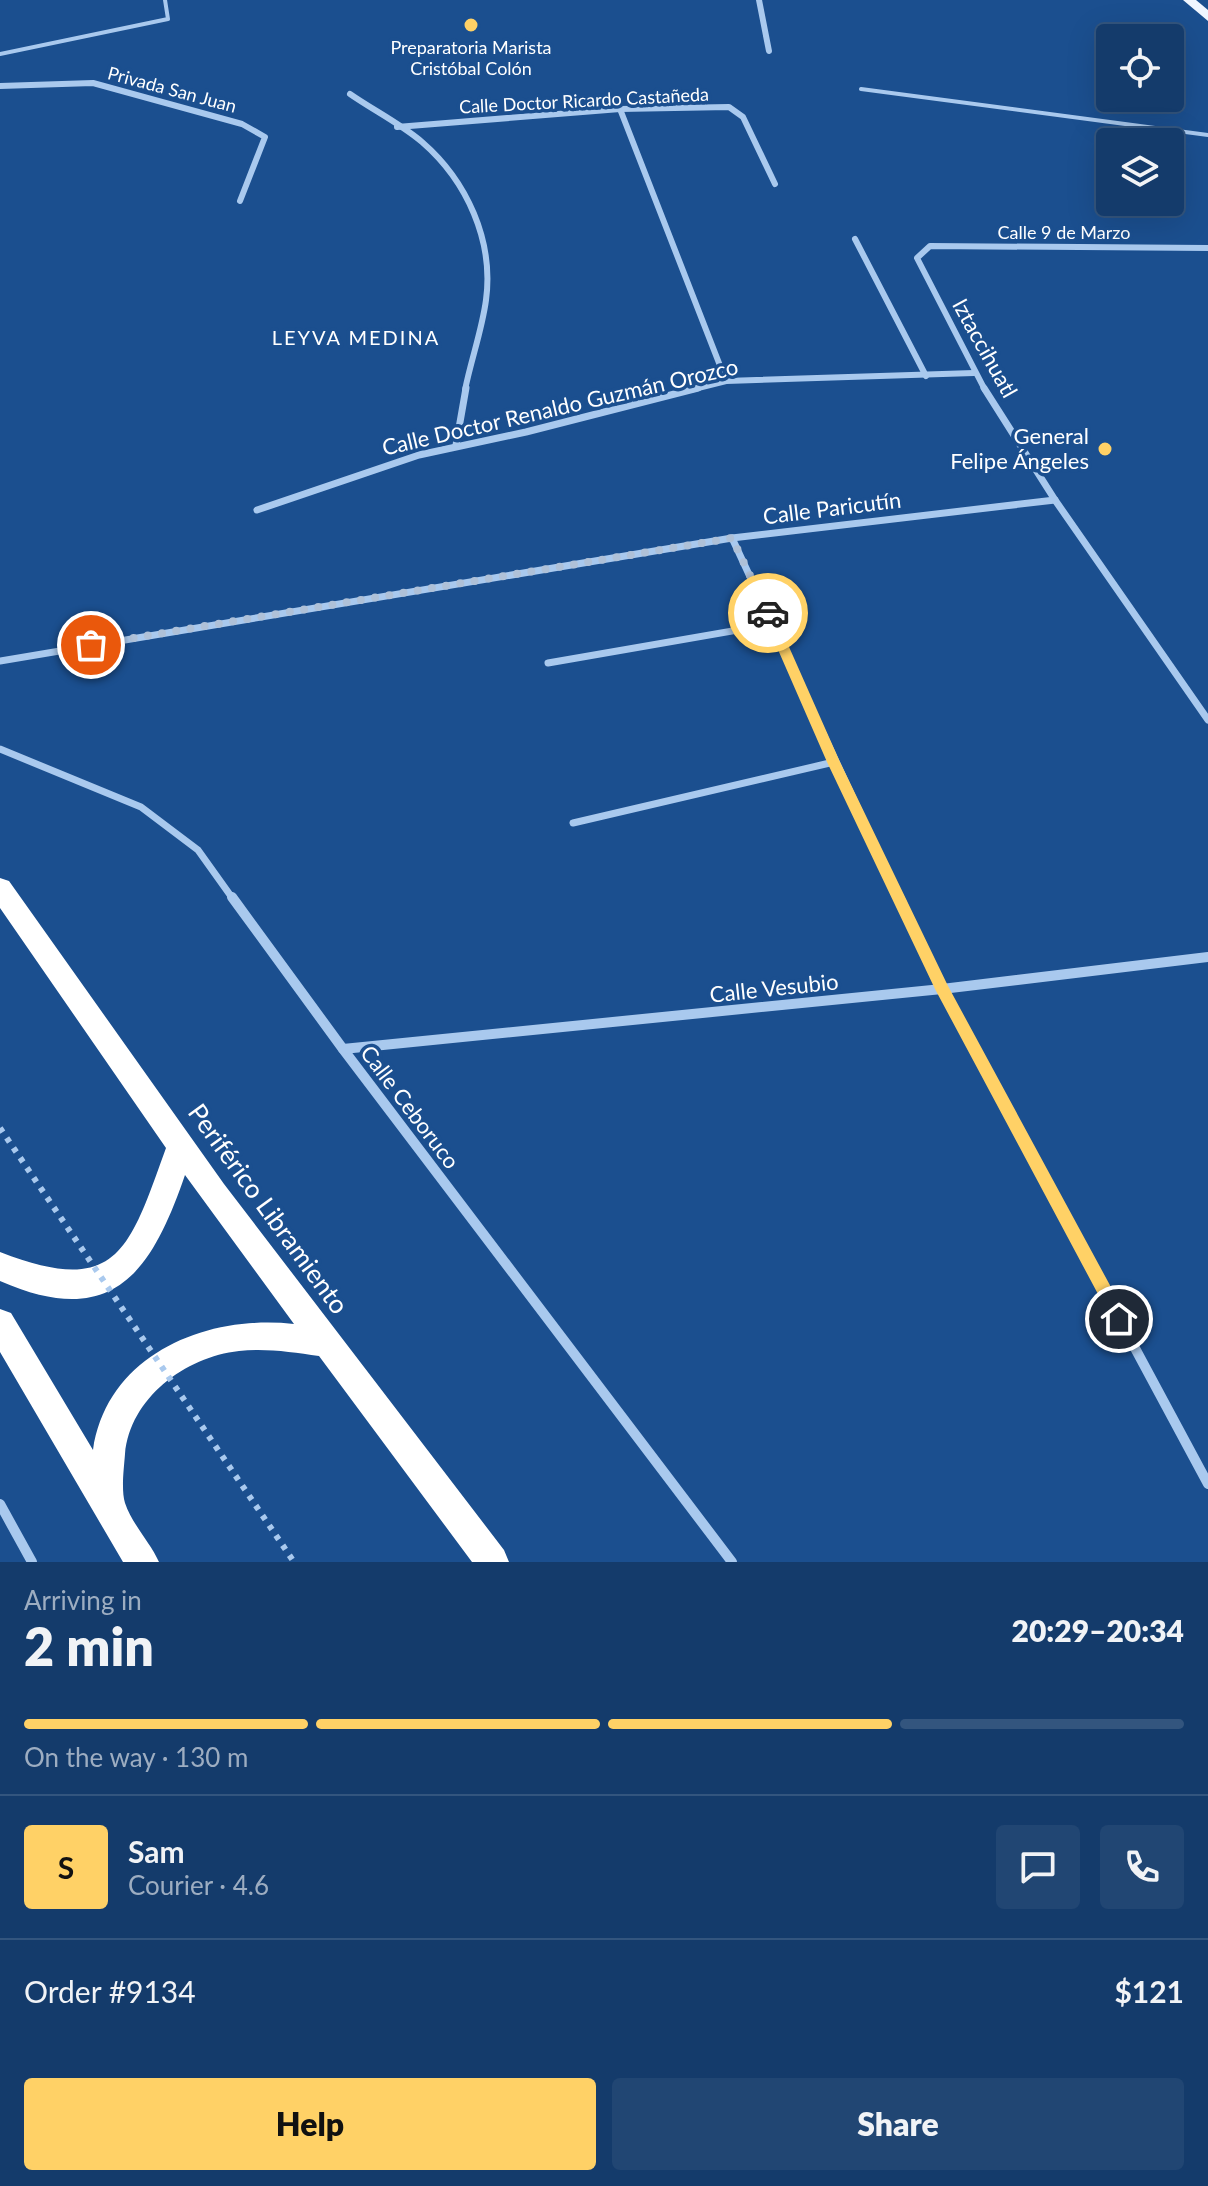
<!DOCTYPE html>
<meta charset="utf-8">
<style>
:root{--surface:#143b6b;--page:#214673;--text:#f1f3f6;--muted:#9dadc1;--line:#33557e;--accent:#ffd166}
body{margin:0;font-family:Lato,sans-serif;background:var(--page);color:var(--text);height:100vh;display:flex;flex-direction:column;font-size:30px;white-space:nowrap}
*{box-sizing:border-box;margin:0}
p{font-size:26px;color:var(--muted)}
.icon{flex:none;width:44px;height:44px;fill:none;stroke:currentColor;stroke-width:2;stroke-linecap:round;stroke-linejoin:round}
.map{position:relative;height:1562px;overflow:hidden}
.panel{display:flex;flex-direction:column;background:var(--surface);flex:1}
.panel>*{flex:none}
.tools{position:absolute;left:1096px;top:24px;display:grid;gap:16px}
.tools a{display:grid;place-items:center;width:88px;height:88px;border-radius:8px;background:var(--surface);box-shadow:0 8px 32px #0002,0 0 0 2px var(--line);font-size:40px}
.pin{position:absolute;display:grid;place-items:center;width:68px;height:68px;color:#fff;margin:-34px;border:4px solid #fff;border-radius:50%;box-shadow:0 2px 8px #0007}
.courier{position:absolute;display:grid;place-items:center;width:80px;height:80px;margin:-40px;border:6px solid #ffd166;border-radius:50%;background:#fff;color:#222;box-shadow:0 2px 10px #0007}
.head em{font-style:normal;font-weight:800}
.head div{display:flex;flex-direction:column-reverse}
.head{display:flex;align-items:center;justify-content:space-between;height:136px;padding:0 24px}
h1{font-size:52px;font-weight:800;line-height:60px}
.bar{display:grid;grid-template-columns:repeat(4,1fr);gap:12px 8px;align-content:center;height:96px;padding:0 24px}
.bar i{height:10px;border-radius:6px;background:var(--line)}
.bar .active{background:var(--accent)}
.bar p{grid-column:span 4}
.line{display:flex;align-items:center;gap:20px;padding:0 24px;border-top:2px solid var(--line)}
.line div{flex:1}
.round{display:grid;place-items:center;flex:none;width:84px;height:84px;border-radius:8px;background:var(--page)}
.action{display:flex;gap:16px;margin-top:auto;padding:16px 24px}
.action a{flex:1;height:92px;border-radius:8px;background:var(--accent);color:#111;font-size:32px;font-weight:800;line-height:92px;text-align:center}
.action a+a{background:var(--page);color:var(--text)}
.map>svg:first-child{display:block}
</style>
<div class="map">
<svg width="1208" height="1562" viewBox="0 0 1208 1562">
<rect width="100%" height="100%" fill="#1b4f8f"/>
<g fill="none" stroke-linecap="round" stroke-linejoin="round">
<g stroke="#a9c9ee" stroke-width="4">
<path d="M0 54 168 19 165 0"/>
<path d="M861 89 1208 135"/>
</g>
<g stroke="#a9c9ee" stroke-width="6">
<path d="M759 0 769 51"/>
<path d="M0 86 93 83 242 124 265 137 240 201"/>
<path d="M350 94C373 110 401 124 422 142 467 181 494 241 486 300 482 330 471 360 465 390"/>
<path d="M620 109 726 381"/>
<path d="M397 127 620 109 729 107 743 117 775 184"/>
<path d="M855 239 926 376"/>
<path d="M690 390 726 381 974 373"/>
<path d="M985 390 917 258 930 246 1208 248"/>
</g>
<g stroke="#a9c9ee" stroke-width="7">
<path d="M984 388 1055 500 1208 720"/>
<path d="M456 445 466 388"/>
<path d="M257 510 419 455 526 432 698 388"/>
<path d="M732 538 900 899"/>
<path d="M0 661 732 538 1055 500"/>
<path d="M548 663 773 624"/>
<path d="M0 749 141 807 198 850 233 899"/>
<path d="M573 823 834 762"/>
</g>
<g stroke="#a9c9ee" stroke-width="10">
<path d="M232 897 343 1049 732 1562"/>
<path d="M899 897 942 989 1208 1484"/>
<path d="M343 1049 942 989 1208 957"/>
<path d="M0 1504 32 1562"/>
</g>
<path fill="#f0f6ff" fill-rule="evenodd" d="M1183 0H1196L1208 10V21Z"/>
<path fill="#fff" fill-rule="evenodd" d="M0 878 9 881 224 1184 504 1550 509 1562H472L319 1356C292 1352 265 1348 239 1351 185 1357 130 1398 125 1454 124 1468 121 1490 125 1503 132 1524 150 1542 159 1562H123L0 1352V1309L11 1313 93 1450C107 1354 207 1314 294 1324L185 1175C151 1274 112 1330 0 1281V1252C118 1298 129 1250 166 1148L0 908Z"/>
<path stroke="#a9c9ee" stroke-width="6" stroke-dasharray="5 7" stroke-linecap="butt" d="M0 1128 294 1562"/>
</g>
<path fill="#ffd166" d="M768 608 774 613 840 762 948 986 1125 1313 1128 1319 1125 1324H1114L935 989 827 762 762 613Z"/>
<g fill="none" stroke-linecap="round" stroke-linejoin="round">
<path stroke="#afc1d8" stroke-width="8" stroke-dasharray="0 14.4" d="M91 645 732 538 768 613"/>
</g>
<g fill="#ffd166" stroke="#1b4f8f" stroke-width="3">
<circle cx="471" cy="25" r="8"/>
<circle cx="1105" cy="449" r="8"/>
</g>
<g text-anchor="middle" stroke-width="7" stroke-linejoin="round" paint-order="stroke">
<g font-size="18" fill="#fff" stroke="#1b4f8f">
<text x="471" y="54">Preparatoria Marista<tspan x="471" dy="21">Cristóbal Colón</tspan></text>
</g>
<g font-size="18" fill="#fff" stroke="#1b4f8f">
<text transform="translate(172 90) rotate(15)" y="6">Privada San Juan</text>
<text transform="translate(584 101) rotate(-3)" y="6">Calle Doctor Ricardo Castañeda</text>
<text x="1064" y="239">Calle 9 de Marzo</text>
</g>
<g font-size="20" letter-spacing="2" fill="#fff" stroke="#1b4f8f">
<text x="356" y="345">LEYVA MEDINA</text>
</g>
<g font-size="22" fill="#fff" stroke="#1b4f8f">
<text transform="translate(985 348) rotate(61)" y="8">Iztaccihuatl</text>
<text transform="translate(560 407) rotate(-13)" y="8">Calle Doctor Renaldo Guzmán Orozco</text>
<text transform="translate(832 508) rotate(-7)" y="8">Calle Paricutín</text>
<text transform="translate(774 988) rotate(-6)" y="8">Calle Vesubio</text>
<text transform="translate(410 1107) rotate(53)" y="8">Calle Ceboruco</text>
</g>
<g font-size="22" fill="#fff" stroke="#1b4f8f" text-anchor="end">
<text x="1089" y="444">General<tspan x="1089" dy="25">Felipe Ángeles</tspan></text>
</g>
<g font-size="26" fill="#fff" stroke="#1b4f8f">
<text transform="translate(268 1209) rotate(54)" y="9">Periférico Libramiento</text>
</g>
</g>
</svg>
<div class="tools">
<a><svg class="icon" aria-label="locate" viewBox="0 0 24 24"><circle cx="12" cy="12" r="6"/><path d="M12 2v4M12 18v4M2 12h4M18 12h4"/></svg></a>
<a><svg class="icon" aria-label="layers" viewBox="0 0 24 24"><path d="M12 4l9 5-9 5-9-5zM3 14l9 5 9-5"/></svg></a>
</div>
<div class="pin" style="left:91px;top:645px;background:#ea580c"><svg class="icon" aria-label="bag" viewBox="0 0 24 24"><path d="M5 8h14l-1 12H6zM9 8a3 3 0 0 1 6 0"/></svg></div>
<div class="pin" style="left:1119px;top:1319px;background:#1f2937"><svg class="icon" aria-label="home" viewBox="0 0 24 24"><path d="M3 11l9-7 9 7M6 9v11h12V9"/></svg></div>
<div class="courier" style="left:768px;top:613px"><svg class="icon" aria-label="car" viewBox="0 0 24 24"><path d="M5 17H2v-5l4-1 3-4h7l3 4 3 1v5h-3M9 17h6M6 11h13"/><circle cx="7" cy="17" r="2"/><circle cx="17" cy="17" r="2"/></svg></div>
</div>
<section class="panel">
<div class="head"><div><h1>2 min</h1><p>Arriving in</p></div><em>20:29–20:34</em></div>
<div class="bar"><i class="active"></i><i class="active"></i><i class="active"></i><i></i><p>On the way · 130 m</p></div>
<div class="line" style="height:144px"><b class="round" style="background:var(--accent);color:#111">S</b><div><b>Sam</b><p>Courier · 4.6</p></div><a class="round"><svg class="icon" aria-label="chat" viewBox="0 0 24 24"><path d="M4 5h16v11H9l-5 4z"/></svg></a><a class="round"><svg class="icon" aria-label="phone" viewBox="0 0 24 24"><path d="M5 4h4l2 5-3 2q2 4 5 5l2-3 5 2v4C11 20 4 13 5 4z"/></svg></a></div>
<div class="line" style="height:104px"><div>Order #9134</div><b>$121</b></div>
<div class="action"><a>Help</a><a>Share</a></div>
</section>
